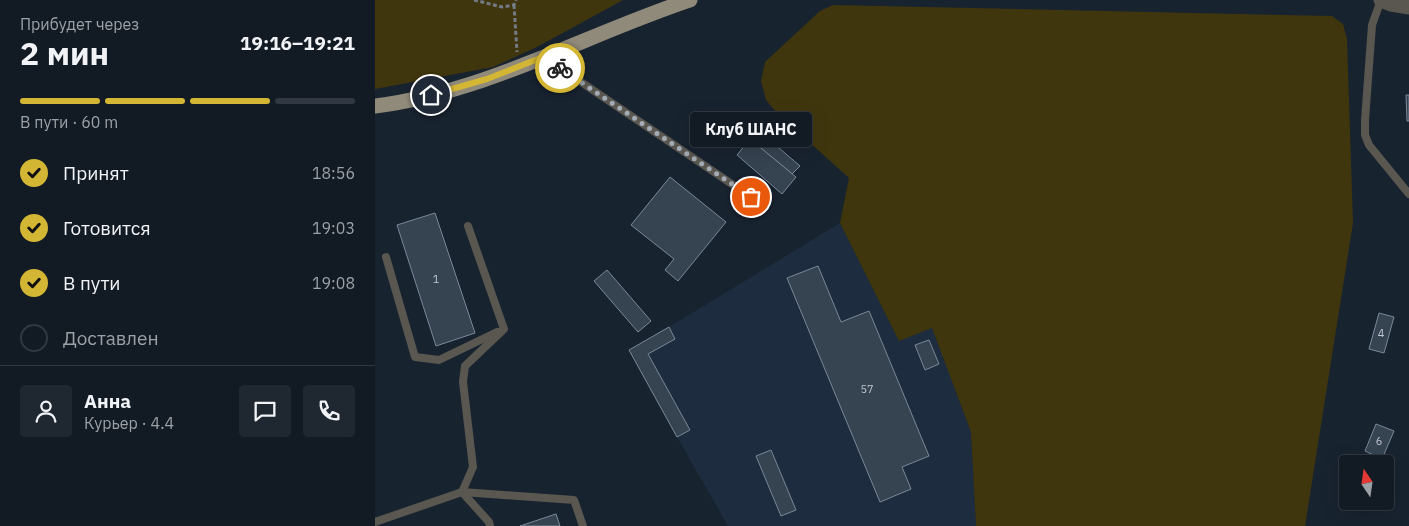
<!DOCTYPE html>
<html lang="ru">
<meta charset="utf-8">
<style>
:root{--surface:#121a24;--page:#1f2731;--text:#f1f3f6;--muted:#9ca1a6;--line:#313841;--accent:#d4b635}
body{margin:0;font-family:"IBM Plex Sans",sans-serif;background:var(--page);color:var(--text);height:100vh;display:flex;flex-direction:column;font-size:19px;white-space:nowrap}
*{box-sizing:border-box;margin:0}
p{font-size:16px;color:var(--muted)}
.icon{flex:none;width:28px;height:28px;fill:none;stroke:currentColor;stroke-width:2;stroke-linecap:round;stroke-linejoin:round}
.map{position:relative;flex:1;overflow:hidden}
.drawer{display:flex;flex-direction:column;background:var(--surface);width:375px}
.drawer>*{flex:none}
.needle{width:32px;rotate:347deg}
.controls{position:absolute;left:964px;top:455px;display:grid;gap:10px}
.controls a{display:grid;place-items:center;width:55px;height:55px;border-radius:5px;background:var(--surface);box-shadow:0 5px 20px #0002,0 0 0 1px var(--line);font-size:25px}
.pin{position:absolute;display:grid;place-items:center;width:42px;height:42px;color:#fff;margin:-21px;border:2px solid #fff;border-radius:50%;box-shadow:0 1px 5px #0007}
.courier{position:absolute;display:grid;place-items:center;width:50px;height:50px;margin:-25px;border:4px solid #d4b635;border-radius:50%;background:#fff;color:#222;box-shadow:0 1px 6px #0007}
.bubble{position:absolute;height:35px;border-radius:5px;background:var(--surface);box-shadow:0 5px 20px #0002,0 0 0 1px var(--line);font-size:16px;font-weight:700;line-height:35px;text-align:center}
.summary em{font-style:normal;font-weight:700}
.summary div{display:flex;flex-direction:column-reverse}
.summary{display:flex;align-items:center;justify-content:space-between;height:85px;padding:0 20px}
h1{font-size:32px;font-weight:700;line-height:38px}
.bar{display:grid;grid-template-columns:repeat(4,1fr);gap:8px 5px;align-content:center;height:60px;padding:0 20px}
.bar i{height:6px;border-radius:4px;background:var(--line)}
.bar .on{background:var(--accent)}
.bar p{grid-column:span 4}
.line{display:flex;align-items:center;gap:12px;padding:0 20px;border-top:1px solid var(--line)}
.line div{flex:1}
.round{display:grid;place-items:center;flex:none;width:52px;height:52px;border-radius:5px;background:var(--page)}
ol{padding:0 20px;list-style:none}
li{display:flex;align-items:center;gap:15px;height:55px}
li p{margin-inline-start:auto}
li .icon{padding:5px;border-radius:50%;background:var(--accent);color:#111;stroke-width:4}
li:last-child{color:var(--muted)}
li i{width:28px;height:28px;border:2px solid var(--line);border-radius:50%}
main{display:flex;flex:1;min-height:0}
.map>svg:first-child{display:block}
</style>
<main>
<section class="drawer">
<div class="summary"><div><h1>2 мин</h1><p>Прибудет через</p></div><em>19:16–19:21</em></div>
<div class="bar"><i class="on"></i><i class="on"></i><i class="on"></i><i></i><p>В пути · 60 m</p></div>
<ol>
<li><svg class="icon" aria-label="check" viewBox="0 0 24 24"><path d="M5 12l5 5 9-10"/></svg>Принят<p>18:56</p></li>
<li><svg class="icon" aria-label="check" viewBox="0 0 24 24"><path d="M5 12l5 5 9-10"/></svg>Готовится<p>19:03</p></li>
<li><svg class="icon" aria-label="check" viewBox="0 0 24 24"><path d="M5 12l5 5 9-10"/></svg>В пути<p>19:08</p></li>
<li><i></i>Доставлен</li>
</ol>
<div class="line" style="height:90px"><a class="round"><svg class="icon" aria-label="person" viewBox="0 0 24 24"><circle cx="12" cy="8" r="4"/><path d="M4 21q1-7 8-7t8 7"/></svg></a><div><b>Анна</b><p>Курьер · 4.4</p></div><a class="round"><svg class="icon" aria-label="chat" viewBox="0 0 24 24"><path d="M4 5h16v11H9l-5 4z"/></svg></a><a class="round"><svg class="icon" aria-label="phone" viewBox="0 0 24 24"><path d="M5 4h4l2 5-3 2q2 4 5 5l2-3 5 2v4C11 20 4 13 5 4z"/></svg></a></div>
</section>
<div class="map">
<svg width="1034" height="526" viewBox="0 0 1034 526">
<rect width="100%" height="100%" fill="#182330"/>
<path fill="#1d2d3f" d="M465 223 524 341 557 327 596 432 601 526H353L302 437 315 430 273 354 300 339 294 327Z"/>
<g fill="#40360e">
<path d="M0 0H248L162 47 118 67 0 89Z"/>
<path d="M458 5 957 16 968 24 972 39 978 223 930 526H601L596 432 557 328 524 341 465 223 474 178 402 113 391 100 386 81 390 62 445 11Z"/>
</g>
<g fill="#364351" stroke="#7a8898">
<path d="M1031 95H1034V121H1032Z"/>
<path d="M383 130 425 166 417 174 375 139Z"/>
<path d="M375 139 421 177 407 194 362 155Z"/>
<path d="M295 177 351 222 303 281 290 270 299 259 256 225Z"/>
<path d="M60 213 100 333 61 346 22 225Z"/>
<path d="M443 266 466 322 494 311 554 456 527 467 536 489 505 502 412 278Z"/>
<path d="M232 270 276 321 263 332 219 281Z"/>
<path d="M1004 313 1019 317 1009 353 994 349Z"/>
<path d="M294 327 300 339 273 354 315 430 302 437 254 350Z"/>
<path d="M554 340 564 364 550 370 540 345Z"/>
<path d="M1001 424 1019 431 1007 459 990 451Z"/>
<path d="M396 450 421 510 406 516 381 456Z"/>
<path d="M181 514 185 526H145Z"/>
</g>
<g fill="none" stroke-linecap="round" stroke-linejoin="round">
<g stroke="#727b86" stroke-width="3" stroke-dasharray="4 2.5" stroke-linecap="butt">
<path d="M99 0 127 7 139 5 141 0"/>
<path d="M139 5 142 52"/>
</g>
<g stroke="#59574f" stroke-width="8">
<path d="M1006 0 997 25 990 120V135L994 145 1034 194"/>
<path d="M169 57 376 197"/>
<path d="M11 257 40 357 64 360 122 332"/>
<path d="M87 492 199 500 208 526"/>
<path d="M87 492 114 522 115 526"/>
<path d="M0 522 87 492 98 467 88 382 90 366 129 329 93 226"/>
</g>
<path stroke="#59574f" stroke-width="15" d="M1006 0 1016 4 1034 7"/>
<path stroke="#8f8a7a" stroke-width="15" d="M0 106C111 92 210 35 315 0"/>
</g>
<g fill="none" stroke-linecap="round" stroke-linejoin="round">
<path stroke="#a3acb6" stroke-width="5" stroke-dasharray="0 9" d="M185 68 376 197"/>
<path stroke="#d4b635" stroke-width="6" d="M56 95 112 79 168 57 185 68"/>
</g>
<g text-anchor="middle" stroke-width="4" stroke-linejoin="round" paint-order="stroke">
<g font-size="11" fill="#c0c8d3">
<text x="61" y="283">1</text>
<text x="1006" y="337">4</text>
<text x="492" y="393">57</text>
<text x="1004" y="445">6</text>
</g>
</g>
</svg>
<div class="controls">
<a><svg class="needle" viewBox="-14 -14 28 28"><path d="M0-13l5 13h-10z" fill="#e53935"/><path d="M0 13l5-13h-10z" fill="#9ca1a6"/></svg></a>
</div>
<div class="pin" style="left:376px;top:197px;background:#ea580c"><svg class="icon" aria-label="bag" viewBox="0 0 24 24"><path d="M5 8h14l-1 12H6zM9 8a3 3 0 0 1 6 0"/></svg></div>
<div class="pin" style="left:56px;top:95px;background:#1f2937"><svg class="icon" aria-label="home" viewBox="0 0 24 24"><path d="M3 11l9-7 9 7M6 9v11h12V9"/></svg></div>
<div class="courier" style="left:185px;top:68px"><svg class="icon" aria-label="bike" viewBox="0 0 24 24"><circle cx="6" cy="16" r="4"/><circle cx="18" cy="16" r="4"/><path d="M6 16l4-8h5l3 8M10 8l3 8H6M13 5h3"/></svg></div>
<div class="bubble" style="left:315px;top:112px;width:122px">Клуб ШАНС</div>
</div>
</main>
